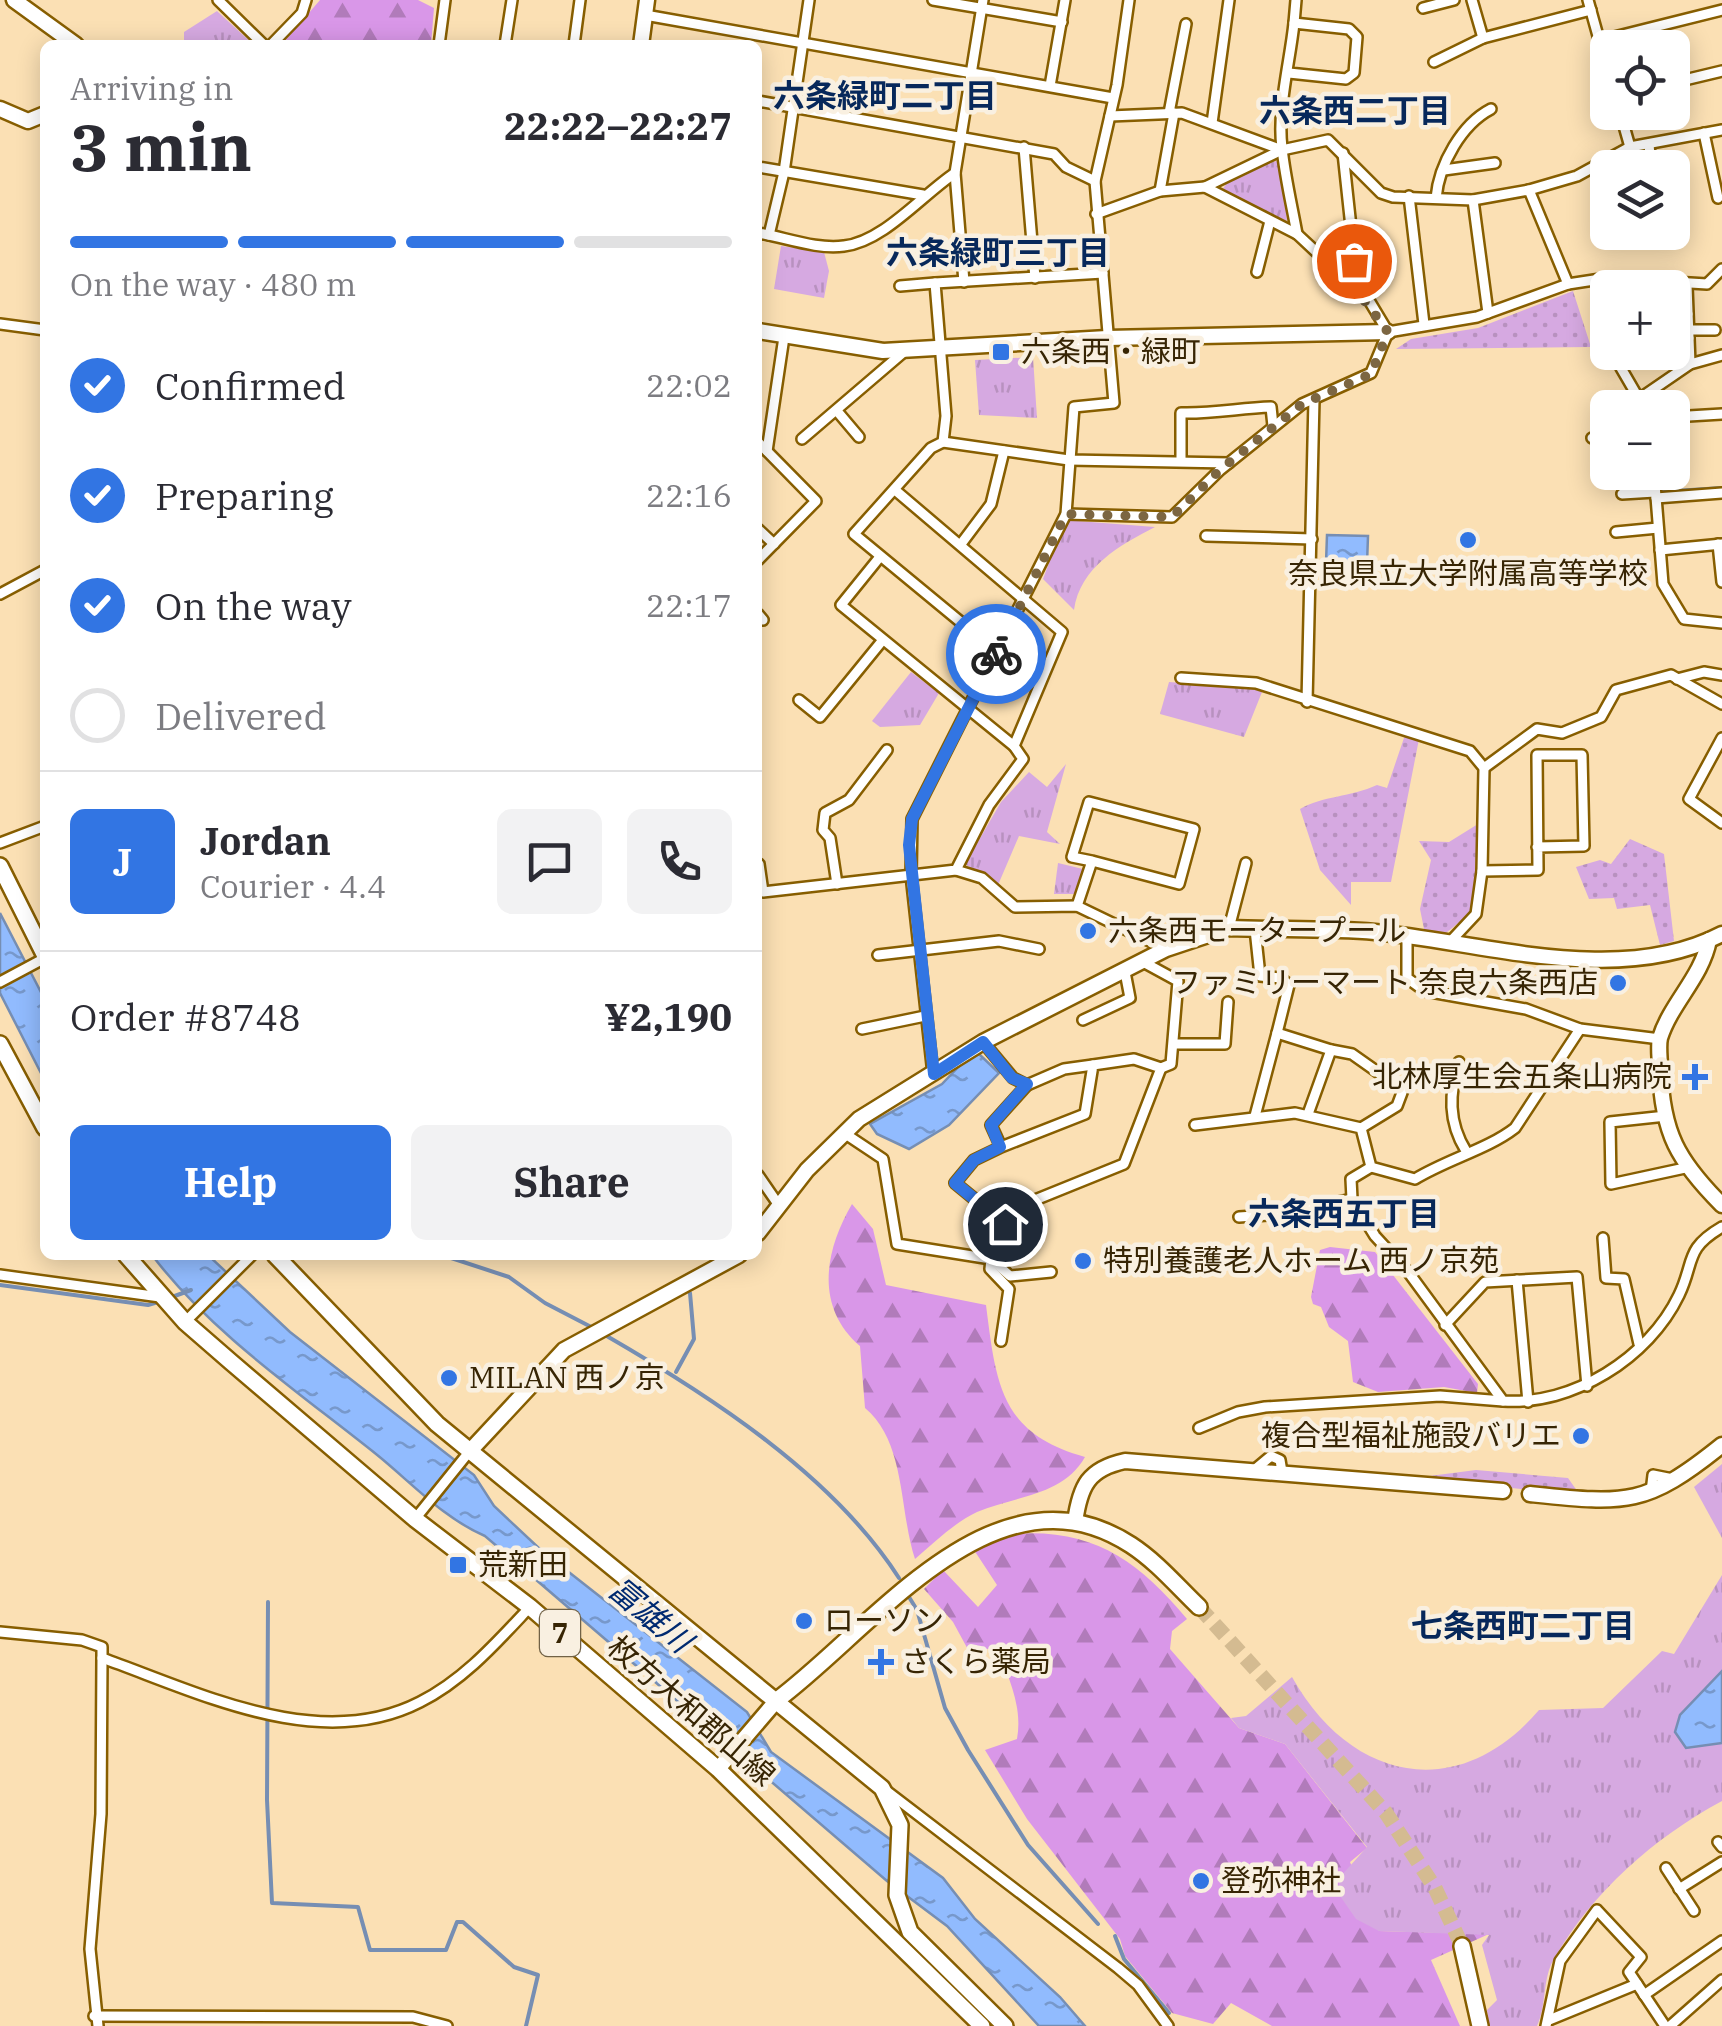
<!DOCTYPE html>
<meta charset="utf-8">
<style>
:root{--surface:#fff;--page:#f2f2f3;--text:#2b2b33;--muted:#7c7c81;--line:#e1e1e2;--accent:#3275e3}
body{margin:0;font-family:"IBM Plex Serif","Noto Sans JP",serif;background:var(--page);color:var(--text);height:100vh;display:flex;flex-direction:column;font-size:38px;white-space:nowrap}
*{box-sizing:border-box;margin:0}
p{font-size:32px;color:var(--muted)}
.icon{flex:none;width:55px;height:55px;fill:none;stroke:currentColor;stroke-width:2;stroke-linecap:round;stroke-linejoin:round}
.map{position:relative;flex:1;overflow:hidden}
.sheet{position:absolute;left:40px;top:40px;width:722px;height:1220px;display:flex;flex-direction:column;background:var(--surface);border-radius:15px;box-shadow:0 5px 25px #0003}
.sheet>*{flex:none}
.fabs{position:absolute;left:1590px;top:30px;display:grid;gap:20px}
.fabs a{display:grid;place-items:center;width:100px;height:100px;border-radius:15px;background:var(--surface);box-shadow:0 5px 25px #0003;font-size:50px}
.pin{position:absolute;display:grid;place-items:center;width:85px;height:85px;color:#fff;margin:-42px;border:5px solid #fff;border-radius:50%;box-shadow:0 2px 10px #0007}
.courier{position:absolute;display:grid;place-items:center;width:100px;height:100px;margin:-50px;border:8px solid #3275e3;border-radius:50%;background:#fff;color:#222;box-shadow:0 2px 12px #0007}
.head em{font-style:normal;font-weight:700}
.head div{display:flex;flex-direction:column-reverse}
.head{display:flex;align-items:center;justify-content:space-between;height:170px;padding:0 30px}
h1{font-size:65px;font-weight:700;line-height:75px}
.bar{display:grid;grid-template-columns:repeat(4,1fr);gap:15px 10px;align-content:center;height:120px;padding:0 30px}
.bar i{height:12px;border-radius:8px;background:var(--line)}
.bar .selected{background:var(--accent)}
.bar p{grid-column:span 4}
.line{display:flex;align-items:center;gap:25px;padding:0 30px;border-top:2px solid var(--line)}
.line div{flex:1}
.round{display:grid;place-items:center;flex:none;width:105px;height:105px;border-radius:15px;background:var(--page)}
ol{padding:0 30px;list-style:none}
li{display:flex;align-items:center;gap:30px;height:110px}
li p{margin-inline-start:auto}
li .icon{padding:10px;border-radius:50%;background:var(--accent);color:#fff;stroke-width:4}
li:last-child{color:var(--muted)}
li i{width:55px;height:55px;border:5px solid var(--line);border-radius:50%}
.primary-button{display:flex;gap:20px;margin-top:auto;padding:20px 30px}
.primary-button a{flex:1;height:115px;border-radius:15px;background:var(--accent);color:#fff;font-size:40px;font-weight:700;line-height:115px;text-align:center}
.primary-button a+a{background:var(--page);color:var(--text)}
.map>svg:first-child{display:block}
</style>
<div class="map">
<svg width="1722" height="2026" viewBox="0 0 1722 2026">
<defs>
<pattern id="grass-dots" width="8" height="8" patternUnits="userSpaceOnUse" patternTransform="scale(2.5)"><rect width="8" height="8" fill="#d6a9e1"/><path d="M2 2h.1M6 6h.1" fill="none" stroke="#b891bf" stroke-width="1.8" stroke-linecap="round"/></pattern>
<pattern id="forest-firs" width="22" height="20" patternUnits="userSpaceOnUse" patternTransform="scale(2.5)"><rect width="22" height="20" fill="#d997e8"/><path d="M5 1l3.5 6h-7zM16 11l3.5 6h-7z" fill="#b17bba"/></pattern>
<pattern id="park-tufts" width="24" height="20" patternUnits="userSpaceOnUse" patternTransform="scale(2.5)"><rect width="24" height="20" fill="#d6a9e1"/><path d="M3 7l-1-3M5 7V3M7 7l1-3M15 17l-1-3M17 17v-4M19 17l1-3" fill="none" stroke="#b891bf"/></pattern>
<pattern id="water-ripples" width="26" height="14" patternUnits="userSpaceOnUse" patternTransform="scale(2.5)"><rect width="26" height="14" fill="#91bbfe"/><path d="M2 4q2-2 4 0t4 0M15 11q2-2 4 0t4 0" fill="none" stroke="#7798cb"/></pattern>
</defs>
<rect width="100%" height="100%" fill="#fbe0b4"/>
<g fill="url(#grass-dots)">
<path d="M1573 291 1591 347 1396 349 1411 339 1478 328Z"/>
<path d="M1405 735 1419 739 1391 882H1351V905L1320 870 1300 809C1322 796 1351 797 1377 785L1387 788Z"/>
<path d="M1478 824 1473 911 1441 937 1425 934 1420 909 1431 860 1419 841 1449 842Z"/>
<path d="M1630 839 1664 854 1674 941 1660 945 1650 905 1617 909 1614 898 1589 899 1576 867 1600 860 1611 864Z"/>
<path d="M1476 1470 1568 1478 1580 1495 1414 1478Z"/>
</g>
<g fill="url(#forest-firs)">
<path d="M320 0H418L434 8 431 45H287L284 42Z"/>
<path d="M852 1204 873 1229 886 1285 986 1305C996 1383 1000 1434 1085 1457 1063 1496 1015 1496 977 1512 955 1522 934 1543 915 1559 899 1511 906 1442 865 1408L860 1346C815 1307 824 1252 852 1204Z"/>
<path d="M1330 1247 1375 1252 1478 1384 1477 1393 1444 1387 1378 1392 1353 1382 1348 1341 1329 1327 1321 1307 1313 1304 1311 1297 1320 1250Z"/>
<path d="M1013 1534C1092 1528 1138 1560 1187 1619L1172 1631 1170 1649 1239 1728 1285 1744 1367 1848 1350 1862 1379 1931 1489 1934 1431 1960 1460 2026H1272L1231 2003 1213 2024 1172 2013 1125 1956 1120 1939 1027 1819 985 1750 1017 1739C1023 1706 1008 1676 996 1646L971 1655 953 1622 924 1589 943 1570 978 1607 997 1585 974 1550Z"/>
</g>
<g fill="url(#park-tufts)">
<path d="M217 11 254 45H184V32Z"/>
<path d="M1276 161 1281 163 1287 221 1222 190 1232 176Z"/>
<path d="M781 246 824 252 829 271 824 298 774 289Z"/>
<path d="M1033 357 1037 418 979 415 975 360Z"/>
<path d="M1065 520 1155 527C1120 545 1080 567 1074 610L1043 579Z"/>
<path d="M911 672 939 693 920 725 880 727 872 721Z"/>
<path d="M1169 682 1251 688 1262 692 1244 737 1160 714Z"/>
<path d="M1066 764 1047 832 1060 844 1019 836 998 885 965 864 1001 802 1029 772 1047 787Z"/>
<path d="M1058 863 1083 869 1077 894H1054Z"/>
<path d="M1722 1464V1538L1694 1487Z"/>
<path d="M1722 1575V1801C1654 1838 1593 1891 1554 1959 1542 1979 1547 2005 1537 2026H1489L1487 2010 1497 2000 1482 1945 1489 1935 1379 1931 1356 1919 1338 1893 1340 1877 1367 1847 1285 1744 1239 1728 1231 1718 1246 1716 1292 1677C1350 1781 1458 1805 1539 1710L1603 1708 1662 1651 1674 1654Z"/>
</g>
<g fill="url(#water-ripples)" stroke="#768eb3" stroke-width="2.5">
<path d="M1327 535 1368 536 1367 564 1326 563Z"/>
<path d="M0 913 45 1000V1081L0 993Z"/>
<path d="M979 1054 999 1073 949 1125 909 1149 877 1134 870 1124 942 1084 963 1062Z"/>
<path d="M152 1255H208L290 1332 474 1475 494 1506 542 1551 747 1712 771 1752 943 1878 975 1919 1060 1997 1085 2026H1039L947 1926 887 1881 485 1536C443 1518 412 1483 376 1454 300 1393 211 1333 152 1255Z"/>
<path d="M1722 1671V1743L1686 1748 1675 1732 1680 1715Z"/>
</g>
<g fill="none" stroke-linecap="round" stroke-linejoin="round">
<g stroke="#768eb3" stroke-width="4">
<path d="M1676 420 1677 454"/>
<path d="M1659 492 1722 488"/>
<path d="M442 1255 509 1277 545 1303 597 1330"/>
<path d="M0 1285 148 1305 158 1302"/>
<path d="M172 1297 191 1290"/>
<path d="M605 1335C709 1395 833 1475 899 1578"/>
<path d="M676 1372 694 1339 690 1293"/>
<path d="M909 1597 917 1610 945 1708 968 1750 1028 1845 1098 1924"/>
<path d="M268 1602 267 1800 272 1903 358 1907 370 1950H446L457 1922H463L514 1967 538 1975 526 2026"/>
<path d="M1115 1936 1124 1959 1169 2013"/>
</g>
<path stroke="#d4bb91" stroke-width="15" stroke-dasharray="15 8" stroke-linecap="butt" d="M1199 1607 1386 1813 1435 1888 1462 1946"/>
<g stroke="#875e00" stroke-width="14">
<g id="street">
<path d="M218 0 264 45"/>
<path d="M933 0 1062 22"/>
<path d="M1472 0 1483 38"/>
<path d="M1588 0 1608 72"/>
<path d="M1423 8 1454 0"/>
<path d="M645 15 1113 98"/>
<path d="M1294 23 1296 0"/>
<path d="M1598 41 1722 10"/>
<path d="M271 45 302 13 306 0"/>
<path d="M439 45 445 0"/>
<path d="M505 45 512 0"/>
<path d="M574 45 580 0"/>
<path d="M1434 62 1483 38 1591 10"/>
<path d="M1289 73 1346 79 1354 73 1357 37 1349 29 1294 23C1290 62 1277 109 1282 148 1285 177 1292 206 1297 234"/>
<path d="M1672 83 1722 71"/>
<path d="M1050 86 1065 0"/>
<path d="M758 101 1054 154 1066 167 1095 181"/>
<path d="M1620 112 1630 147"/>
<path d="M1169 113 1186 24"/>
<path d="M1110 116 1182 113 1282 150 1328 140 1381 193 1393 197 1473 200 1529 190"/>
<path d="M1212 123 1229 0"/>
<path d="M1704 133 1718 198"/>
<path d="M1649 144 1651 168"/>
<path d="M1024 147 1035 278"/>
<path d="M1343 153 1358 292"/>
<path d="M758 167 923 195"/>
<path d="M1444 170 1495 163"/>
<path d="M1205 187 1282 150"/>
<path d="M1160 191 1174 113"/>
<path d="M1409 196 1424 324"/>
<path d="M1436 198C1439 164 1462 124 1491 109"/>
<path d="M1473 200 1488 313"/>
<path d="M758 233C784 237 817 250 844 246 883 242 922 195 955 173"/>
<path d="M769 235 784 172 809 0"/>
<path d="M1257 272 1270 221"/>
<path d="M964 282 955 173 983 0"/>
<path d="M1568 284 1529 190 1577 176 1630 147 1722 130"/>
<path d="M900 286 935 283"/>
<path d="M1687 286 1690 364"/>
<path d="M1672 314H1688"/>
<path d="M0 324 45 330"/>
<path d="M1689 330H1715"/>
<path d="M1388 332 1477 317 1568 284 1607 278 1707 284 1722 269"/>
<path d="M1672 339 1689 338"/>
<path d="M1618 352 1621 368 1639 399 1690 364 1722 355"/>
<path d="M1633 408 1639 399 1648 408"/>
<path d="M837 411 859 437"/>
<path d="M1672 417 1722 414"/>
<path d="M1592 438 1608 437"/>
<path d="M802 439 906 350"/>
<path d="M758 442 816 501 758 560"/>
<path d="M943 442 1069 460 1229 463"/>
<path d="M767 451 784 337"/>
<path d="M1181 461V413C1213 414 1240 408 1271 407L1273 426"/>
<path d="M1654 472 1663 584 1684 619 1722 623"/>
<path d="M895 490 1062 632 1014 746"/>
<path d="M1622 494 1655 492"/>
<path d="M1656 498 1722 493"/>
<path d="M1066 514 1172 517 1220 470 1302 404 1371 373 1388 332 1370 302 1297 234 1205 187 1160 191 1096 214"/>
<path d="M758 529 774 544"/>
<path d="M1616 532 1658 528"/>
<path d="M1206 536 1312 539"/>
<path d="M961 544 991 504 1004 451"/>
<path d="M1718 544 1722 582"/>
<path d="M1660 550 1722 544"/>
<path d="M0 594 45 570"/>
<path d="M758 614 763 620"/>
<path d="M997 652 854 534 931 448 943 442 946 416 935 283 1103 273"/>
<path d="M1181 678 1256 683 1470 751 1484 768 1482 871 1476 914 1448 944"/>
<path d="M1677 679 1704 672 1722 675"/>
<path d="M799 700 820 717 882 641"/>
<path d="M1307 702 1314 399"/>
<path d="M1722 738 1689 799 1722 823"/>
<path d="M1484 768 1537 729 1562 733 1601 717 1616 690 1671 675 1722 704"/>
<path d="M0 843 45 826"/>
<path d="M759 864 763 892 956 870 989 805 1023 759 1014 746 841 605 879 558"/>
<path d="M956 870 982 878 1015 907 1077 906 1166 949"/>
<path d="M1482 871 1538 870 1537 755H1582L1584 846 1537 847"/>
<path d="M837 884 830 838 823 830 825 813 849 800 887 750"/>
<path d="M1077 906 1092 861 1072 857 1089 802 1194 829 1179 884 1092 861"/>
<path d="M1229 928 1246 863"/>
<path d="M1255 929 1260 976 1281 978 1289 985 1277 1033"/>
<path d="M1407 936V978L1425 991 1526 1009 1580 1029 1660 1039"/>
<path d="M878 955 999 941 1039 949"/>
<path d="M1145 963 1178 981 1171 1064 1161 1068"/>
<path d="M0 982 45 958"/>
<path d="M1083 1020 1130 998 1125 972"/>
<path d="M862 1029 925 1016"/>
<path d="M983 1042 1013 1078 1027 1085 991 1125 1001 1147 974 1160 955 1183 1005 1224 1030 1202 1124 1164 1161 1068 1134 1059 1093 1065 1085 1114 1001 1147"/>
<path d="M1175 1044H1225L1228 1002"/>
<path d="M1331 1050 1352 1054 1403 1090 1397 1106 1361 1128"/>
<path d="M1459 1062C1449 1093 1448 1122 1466 1151"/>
<path d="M933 1074 911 875 912 819 1066 514 1074 407 1114 403 1095 181 1117 85 1129 0"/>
<path d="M1027 1085 1064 1069 1093 1065"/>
<path d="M1255 1116 1277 1033 1331 1050 1308 1114"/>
<path d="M1666 1116 1610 1122 1611 1184 1685 1168"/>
<path d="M1195 1125 1295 1113 1361 1128 1371 1167 1415 1179C1448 1159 1488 1149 1515 1128L1580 1029"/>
<path d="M844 1133 883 1159 897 1244 991 1259 1005 1224"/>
<path d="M1371 1167 1351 1179 1352 1199 1375 1236 1409 1273 1503 1401C1572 1406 1649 1358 1679 1295 1695 1262 1684 1249 1722 1227"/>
<path d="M758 1175 778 1204"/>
<path d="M1239 1217 1281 1214 1352 1199"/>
<path d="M1603 1238 1606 1278 1624 1279 1639 1344"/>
<path d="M991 1259 990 1269 1009 1289 1001 1341"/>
<path d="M991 1259 1010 1276 1051 1272"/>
<path d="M0 1275 160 1297"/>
<path d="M1517 1280 1528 1402"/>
<path d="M185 1322 252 1255"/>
<path d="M1445 1325 1485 1282 1577 1277 1587 1386"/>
<path d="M1199 1428 1238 1412 1265 1407 1440 1396 1503 1401"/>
<path d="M1253 1471 1271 1456 1280 1460 1282 1472"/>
<path d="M1651 1492 1653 1475 1673 1479"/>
<path d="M415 1519 469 1452"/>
<path d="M0 1632 82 1640 102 1647V1658C198 1692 319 1754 420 1702 464 1680 497 1642 530 1607"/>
<path d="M888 1792 1118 1968 1138 1985 1168 2026"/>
<path d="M1718 1842 1722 1847"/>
<path d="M1666 1868 1694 1911"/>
<path d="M1679 1889 1722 1862"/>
<path d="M1644 1995 1722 1941"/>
<path d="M94 2016 413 2017 447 2026"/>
<path d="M1549 2020 1637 1984"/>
<path d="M98 2026 90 1949 101 1814 102 1658"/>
<path d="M1546 2026 1560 1961 1597 1910 1641 1957 1629 1972 1665 2026"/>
<path d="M1670 2026 1722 1980"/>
</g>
</g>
<g stroke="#875e00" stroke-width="19">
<g id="secondary">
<path d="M14 0 76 45"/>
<path d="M641 45 647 0"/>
<path d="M0 109 28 121 45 114"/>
<path d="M758 331 883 351 1107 338 1388 332"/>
<path d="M1709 940C1702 977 1671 1003 1660 1038 1658 1046 1660 1059 1660 1069 1662 1133 1678 1161 1722 1205"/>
<path d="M758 1233 807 1170 859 1119 983 1042 1166 949 1229 928C1277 930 1326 928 1375 932 1482 942 1619 988 1722 934"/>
<path d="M469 1452 564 1350 739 1255"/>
<path d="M1530 1494C1626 1504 1645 1507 1722 1445"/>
<path d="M1075 1522C1080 1486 1088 1469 1125 1461L1503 1491"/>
<path d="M718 1769 777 1700"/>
</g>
</g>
<g stroke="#875e00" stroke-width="20">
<g id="primary">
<path d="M0 866 45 956"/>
<path d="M0 1044 45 1128"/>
<path d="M126 1255 185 1322 231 1362 415 1519 530 1607 718 1769 982 2026"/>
<path d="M275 1255 437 1424 882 1788 900 1825 897 1895 910 1932 1005 2026"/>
<path d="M777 1700C874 1628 996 1457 1131 1545 1157 1562 1177 1586 1199 1607"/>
<path d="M1462 1946 1480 2026"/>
</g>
</g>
<use href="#street" stroke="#fff" stroke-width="9"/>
<use href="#secondary" stroke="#fff" stroke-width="14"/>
<use href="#primary" stroke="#fff" stroke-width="15"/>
</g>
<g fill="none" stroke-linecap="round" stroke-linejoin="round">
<path stroke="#7c6642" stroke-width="10" stroke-dasharray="0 18" d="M996 654 1066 514 1172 517 1220 470 1302 404 1371 374 1388 332 1358 292 1354 261"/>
<path stroke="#3275e3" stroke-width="12" d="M996 654 912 819 909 845 934 1074 983 1042 1012 1078 1027 1084 991 1125 1000 1147 974 1160 955 1183 1005 1224"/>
</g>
<g fill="#3275e3" stroke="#f9f0e1" stroke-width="4">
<rect x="991" y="342" width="20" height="20" rx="5"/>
<circle cx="1468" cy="540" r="10"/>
<circle cx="1088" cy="931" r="10"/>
<circle cx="1618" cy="983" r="10"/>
<path d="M1690 1062h10v10h10v10h-10v10h-10v-10h-10v-10h10z"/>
<circle cx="1083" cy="1261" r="10"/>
<circle cx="449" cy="1378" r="10"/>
<circle cx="1581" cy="1436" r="10"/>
<rect x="448" y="1555" width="20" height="20" rx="5"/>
<circle cx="804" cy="1621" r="10"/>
<path d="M876 1647h10v10h10v10h-10v10h-10v-10h-10v-10h10z"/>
<circle cx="1201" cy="1881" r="10"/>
</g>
<g text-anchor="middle" stroke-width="9" stroke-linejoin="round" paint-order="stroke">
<rect fill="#f9f0e1" stroke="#716246" stroke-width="2.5" x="540" y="1610" width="40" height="46" rx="8"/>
<g font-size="28" font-weight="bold" fill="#372504">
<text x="560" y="1643">7</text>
</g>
<g font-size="30" fill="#372504" stroke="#f9f0e1" text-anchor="start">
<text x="1021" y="362">六条西・緑町</text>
<text x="1468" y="584" text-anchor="middle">奈良県立大学附属高等学校</text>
<text x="1108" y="941">六条西モータープール</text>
<text x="1598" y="993" text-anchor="end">ファミリーマート 奈良六条西店</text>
<text x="1672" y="1087" text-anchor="end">北林厚生会五条山病院</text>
<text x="1103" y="1271">特別養護老人ホーム 西ノ京苑</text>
<text x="469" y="1388">MILAN 西ノ京</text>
<text x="1561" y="1446" text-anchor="end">複合型福祉施設バリエ</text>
<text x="478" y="1575">荒新田</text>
<text x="824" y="1631">ローソン</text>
<text x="901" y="1672">さくら薬局</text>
<text x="1221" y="1891">登弥神社</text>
</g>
<g font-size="30" fill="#372504" stroke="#f9f0e1">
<text transform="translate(691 1711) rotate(41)" y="10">枚方大和郡山線</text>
</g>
<g font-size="32" font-weight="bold" fill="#07285b" stroke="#f9f0e1">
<text x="885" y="107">六条緑町二丁目</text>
<text x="1355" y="122">六条西二丁目</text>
<text x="998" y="264">六条緑町三丁目</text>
<text x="1344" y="1225">六条西五丁目</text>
<text x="1523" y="1637">七条西町二丁目</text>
</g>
<g font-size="32" font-style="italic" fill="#002a71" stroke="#f9f0e1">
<text transform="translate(650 1615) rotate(40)" y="11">富雄川</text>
</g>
</g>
</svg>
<div class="fabs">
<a><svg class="icon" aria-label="locate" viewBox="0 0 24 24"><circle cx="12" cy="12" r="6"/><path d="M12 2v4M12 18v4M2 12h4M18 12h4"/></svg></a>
<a><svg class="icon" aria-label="layers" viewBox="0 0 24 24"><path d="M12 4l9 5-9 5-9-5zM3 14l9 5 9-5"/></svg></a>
<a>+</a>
<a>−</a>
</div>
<div class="pin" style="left:1354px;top:261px;background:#ea580c"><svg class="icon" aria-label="bag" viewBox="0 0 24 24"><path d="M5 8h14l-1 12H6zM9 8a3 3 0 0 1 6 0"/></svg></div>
<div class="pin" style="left:1005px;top:1224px;background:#1f2937"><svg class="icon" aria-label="home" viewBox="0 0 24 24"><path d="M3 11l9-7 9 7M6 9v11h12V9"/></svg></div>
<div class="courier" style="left:996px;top:654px"><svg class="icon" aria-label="bike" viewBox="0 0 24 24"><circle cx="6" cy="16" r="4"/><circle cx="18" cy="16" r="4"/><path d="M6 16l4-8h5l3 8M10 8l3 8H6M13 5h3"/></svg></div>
<section class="sheet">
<div class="head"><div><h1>3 min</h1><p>Arriving in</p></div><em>22:22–22:27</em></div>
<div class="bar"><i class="selected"></i><i class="selected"></i><i class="selected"></i><i></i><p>On the way · 480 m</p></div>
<ol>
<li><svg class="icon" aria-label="check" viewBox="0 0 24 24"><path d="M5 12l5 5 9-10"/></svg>Confirmed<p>22:02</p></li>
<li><svg class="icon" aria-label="check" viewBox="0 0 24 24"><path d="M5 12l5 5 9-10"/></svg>Preparing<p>22:16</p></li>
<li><svg class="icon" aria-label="check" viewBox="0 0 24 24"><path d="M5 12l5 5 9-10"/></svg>On the way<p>22:17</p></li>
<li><i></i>Delivered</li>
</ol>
<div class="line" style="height:180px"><b class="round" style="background:var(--accent);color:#fff">J</b><div><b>Jordan</b><p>Courier · 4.4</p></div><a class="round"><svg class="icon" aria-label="chat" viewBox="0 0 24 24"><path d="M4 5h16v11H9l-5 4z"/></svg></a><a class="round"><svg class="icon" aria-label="phone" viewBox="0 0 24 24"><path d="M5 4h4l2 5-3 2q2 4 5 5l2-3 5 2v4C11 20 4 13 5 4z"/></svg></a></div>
<div class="line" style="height:130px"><div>Order #8748</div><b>¥2,190</b></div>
<div class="primary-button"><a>Help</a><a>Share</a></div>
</section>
</div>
